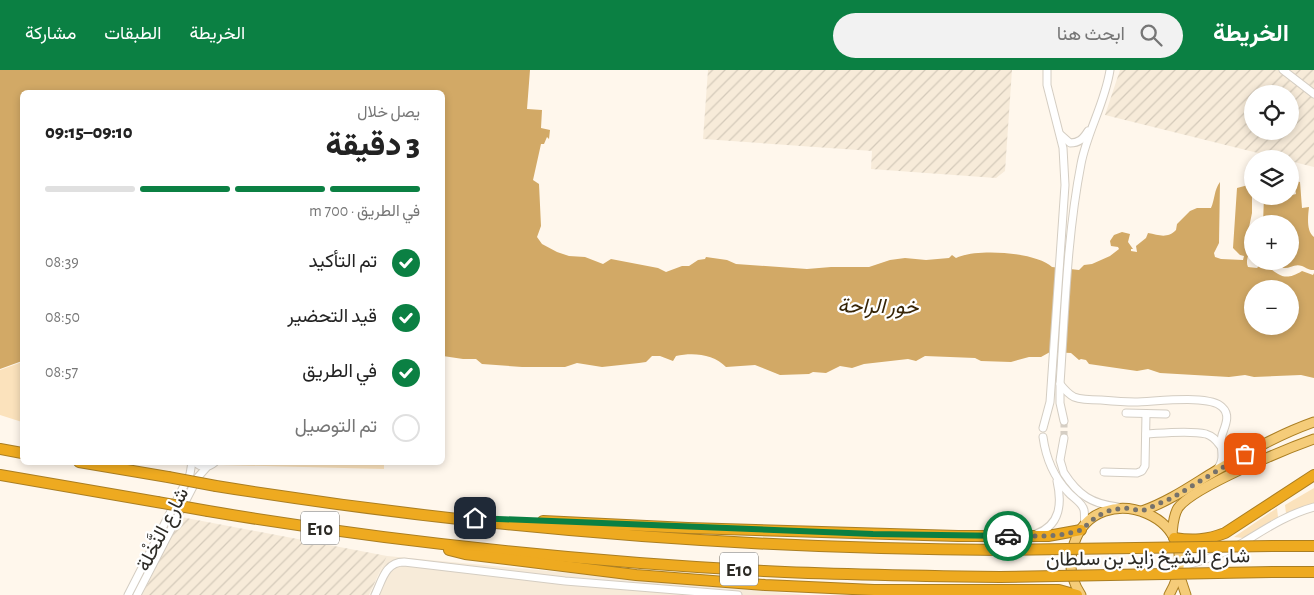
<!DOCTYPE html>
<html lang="ar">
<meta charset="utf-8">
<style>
:root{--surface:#fff;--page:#f2f2f2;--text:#222;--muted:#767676;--line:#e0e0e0;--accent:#0b8043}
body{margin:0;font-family:"Alegreya Sans",Vazirmatn,sans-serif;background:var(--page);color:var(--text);direction:rtl;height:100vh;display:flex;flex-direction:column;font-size:19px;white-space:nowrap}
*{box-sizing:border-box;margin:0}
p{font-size:16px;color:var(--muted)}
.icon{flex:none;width:28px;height:28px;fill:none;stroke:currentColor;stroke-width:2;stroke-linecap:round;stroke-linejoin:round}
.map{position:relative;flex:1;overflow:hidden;direction:ltr}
.drawer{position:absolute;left:20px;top:20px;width:425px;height:375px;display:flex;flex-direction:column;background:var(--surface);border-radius:8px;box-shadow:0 2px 8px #0003;direction:rtl}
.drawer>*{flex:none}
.buttons{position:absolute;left:1244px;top:15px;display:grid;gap:10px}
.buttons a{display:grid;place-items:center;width:55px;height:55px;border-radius:50%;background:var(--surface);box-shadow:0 2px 8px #0003;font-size:25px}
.pin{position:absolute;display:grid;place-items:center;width:42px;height:42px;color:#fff;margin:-21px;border-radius:10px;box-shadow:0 2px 8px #0006}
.courier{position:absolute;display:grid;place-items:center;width:50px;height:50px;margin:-25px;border:4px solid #0b8043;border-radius:50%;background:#fff;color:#222;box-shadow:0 1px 6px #0007}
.overview em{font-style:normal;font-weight:800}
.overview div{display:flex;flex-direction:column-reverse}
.overview{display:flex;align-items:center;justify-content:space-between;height:85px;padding:0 25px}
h1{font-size:32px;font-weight:800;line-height:38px}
.bar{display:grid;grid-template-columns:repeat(4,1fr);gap:8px 5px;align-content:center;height:60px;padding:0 25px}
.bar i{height:6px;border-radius:4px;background:var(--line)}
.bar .current{background:var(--accent)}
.bar p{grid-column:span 4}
ol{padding:0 25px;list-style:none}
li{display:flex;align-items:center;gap:15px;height:55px}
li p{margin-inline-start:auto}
li .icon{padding:5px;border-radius:50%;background:var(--accent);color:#fff;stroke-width:4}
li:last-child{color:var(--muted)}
li i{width:28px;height:28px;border:2px solid var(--line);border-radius:50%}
header{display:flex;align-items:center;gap:30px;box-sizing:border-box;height:70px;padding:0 25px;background:var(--accent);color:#fff}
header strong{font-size:24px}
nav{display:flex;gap:28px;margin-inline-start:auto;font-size:18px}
.search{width:350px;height:45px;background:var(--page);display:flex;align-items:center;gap:12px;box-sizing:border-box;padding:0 18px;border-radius:28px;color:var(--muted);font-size:19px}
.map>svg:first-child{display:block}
</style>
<header>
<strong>الخريطة</strong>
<div class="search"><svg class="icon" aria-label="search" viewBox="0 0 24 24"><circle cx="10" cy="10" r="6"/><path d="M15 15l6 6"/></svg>ابحث هنا</div>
<nav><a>الخريطة</a><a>الطبقات</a><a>مشاركة</a></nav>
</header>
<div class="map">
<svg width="1314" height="525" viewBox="0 0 1314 525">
<defs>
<pattern id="industrial-furrows" width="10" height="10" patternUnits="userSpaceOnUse" patternTransform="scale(1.25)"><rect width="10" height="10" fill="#f7ebd9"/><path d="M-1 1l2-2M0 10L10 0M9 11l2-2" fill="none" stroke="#d4caba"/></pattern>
</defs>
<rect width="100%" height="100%" fill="#fff7ec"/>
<path fill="#f7ebd9" d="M387 486 808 525H370Z"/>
<g fill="url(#industrial-furrows)" fill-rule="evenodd">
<path d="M708 0H1012L1005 101 996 108 871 99 872 81 703 69Z"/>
<path d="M1120 0H1314V97L1290 91V89H1282L1105 45ZM1252 24H1290V61H1252Z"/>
<path d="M181 447 387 486 369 525H142Z"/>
</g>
<g fill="#fbe2bc">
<path d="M22 292V352L0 345V300Z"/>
<path d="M221 392H384V399L219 395Z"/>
<path d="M1314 418V434L1286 443 1285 435Z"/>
<path d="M1277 438 1278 447 1243 468 1234 467Z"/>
</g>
<g fill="#d2a966" fill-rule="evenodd">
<path d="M0 0H530L527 39 542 40 541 58 550 60 549 69 547 67 544 74H541L533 110 539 114 541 156 537 167 542 174 557 182 569 186 585 187 603 194 611 189 658 198 666 202 682 196H689L698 190 705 189 706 187 727 190 736 194 807 199 831 197H869L890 190 905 188 926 190 949 188 952 185 956 188C976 178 1036 182 1052 197L1079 200 1084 195 1092 194 1110 186 1119 179 1118 177 1111 176 1110 171 1114 165 1122 162 1130 164 1128 172 1133 179H1131V181L1137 182 1136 176 1146 168 1148 163C1159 165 1167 169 1176 160L1177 154 1190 141 1197 138H1211C1215 129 1214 120 1220 112L1219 173 1214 183 1215 187 1221 189 1243 190 1244 186 1240 185 1233 178 1237 118 1252 114V143L1247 167 1252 177C1249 184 1245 190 1248 197L1257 198 1261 194C1277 199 1280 215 1302 201L1313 205 1314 203V308L1301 305 1254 307 1245 305 1229 307 1160 303 1148 299 1137 301 1089 294 1086 290 1081 289 1079 290 1071 283 1050 282 1041 287H1029L1011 292 981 291 975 288 925 286 916 291 908 289 864 294 852 298 840 296 826 303 813 302 809 304 780 305 755 295 726 297C714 284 693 282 676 286L673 291 660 286H652L646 292 639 293 602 297 577 293 565 297H522L482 294 476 289H463L443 286 442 22H22V291L0 299ZM1252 219H1290V256H1252Z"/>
<path d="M1290 109 1292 125 1296 124 1294 111 1300 112 1302 138 1309 137C1308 146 1306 161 1314 167V200C1308 200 1307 198 1302 196 1292 192 1286 204 1278 194H1266L1261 191H1290V154H1263L1264 126H1290Z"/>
</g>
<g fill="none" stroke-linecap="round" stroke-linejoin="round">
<path stroke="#d5cec4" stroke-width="7" stroke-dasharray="7 3.5" stroke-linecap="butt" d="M1064 368V351"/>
<g stroke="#d4cdc2" stroke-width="9">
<g id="minor">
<path d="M1283 0 1314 24"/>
<path d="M1061 65 1070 73C1079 73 1083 69 1088 61"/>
<path d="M1060 314C1064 319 1068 324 1074 327 1082 330 1092 330 1101 330 1112 331 1124 332 1135 332 1154 332 1210 324 1222 337 1231 345 1225 356 1222 365 1219 377 1226 388 1218 398"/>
<path d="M1126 343 1166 344"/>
<path d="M1064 351 1060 333V314C1065 241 1067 166 1081 94 1087 62 1105 33 1110 0"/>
<path d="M1043 358 1050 332 1065 115 1063 78 1047 15V0"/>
<path d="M1146 364C1164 363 1190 360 1206 364 1223 369 1217 387 1243 384"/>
<path d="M1043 367C1046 389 1053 406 1068 422 1073 428 1082 432 1084 440 1085 444 1084 450 1085 455"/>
<path d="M195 392C201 398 208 398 215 392"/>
<path d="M1063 400 1060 390 1064 368"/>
<path d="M1104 402 1137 403 1142 401 1145 396 1146 344"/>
<path d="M1064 403C1078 425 1092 434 1118 437"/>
<path d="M1036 464C1061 455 1062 433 1057 411"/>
<path d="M1179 497C1203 491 1224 484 1244 472 1267 458 1288 444 1314 437"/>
<path d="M128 525 190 404 192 392"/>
<path d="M137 525 198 407 207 397"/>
<path d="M375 525C382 511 385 492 404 492L565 511 738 525"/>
</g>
</g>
<g stroke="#aa7e22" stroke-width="11">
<g id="major">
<path d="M1142 441C1170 431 1192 415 1217 400 1248 382 1280 364 1314 352"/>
<path d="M1172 464C1173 456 1173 446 1178 438 1193 417 1286 379 1314 369"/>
<path d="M1179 504 1186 525"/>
<path d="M1081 525C1071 510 1068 492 1074 474 1096 404 1215 446 1169 525"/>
</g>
</g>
<g stroke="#aa7e22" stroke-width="12">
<g id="highway">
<path d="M0 379 22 383"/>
<path d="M79 392 168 407"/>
<path d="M0 405 157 432"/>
<path d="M216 416C476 458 737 479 1000 480"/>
<path d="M208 441C392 472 578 491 764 501 842 505 921 506 1000 507"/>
<path d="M543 451 688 458 958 466H1048L1081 460"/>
<path d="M1174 468C1193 471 1207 470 1225 463L1314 405"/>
<path d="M1274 476H1314"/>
<path d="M449 480 465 484 636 505 765 515 874 520H1059L1077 525"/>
<path d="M1274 502H1314"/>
</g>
</g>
<use href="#minor" stroke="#fff" stroke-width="7"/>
<use href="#major" stroke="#f5cc79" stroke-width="9"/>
<use href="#highway" stroke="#eeaa20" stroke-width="10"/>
<g stroke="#aa7e22" stroke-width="12" stroke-linecap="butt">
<g id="highway-bridge">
<path d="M168 407 216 416"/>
<path d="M157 432 208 441"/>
<path d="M1000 480 1274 476"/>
<path d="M1000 507 1274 502"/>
</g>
</g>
<use href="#highway-bridge" stroke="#eeaa20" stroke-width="10"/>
</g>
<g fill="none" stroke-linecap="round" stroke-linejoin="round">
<path stroke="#76726b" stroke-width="5" stroke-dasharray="0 9" d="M1008 466H1048L1066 464 1081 460 1097 446 1111 440 1126 438 1142 441 1172 428 1245 384"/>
<path stroke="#0b8043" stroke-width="6" d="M475 448 873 464 1008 466"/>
</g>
<g text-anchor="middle" stroke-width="4.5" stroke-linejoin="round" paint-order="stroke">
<g fill="#fff" stroke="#6c6b67" stroke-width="1">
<rect x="301" y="441.5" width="38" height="33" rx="4"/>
<rect x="720" y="482.5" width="38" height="33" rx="4"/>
</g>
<g font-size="19" font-weight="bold" fill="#2d2b26">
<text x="320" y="465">E10</text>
<text x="739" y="506">E10</text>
</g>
<g font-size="20" fill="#2d2b26" stroke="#fff">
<text transform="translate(162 459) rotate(-63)" y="7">شارع النَّخْلة</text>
<text transform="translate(1148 487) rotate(-1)" y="7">شارع الشيخ زايد بن سلطان</text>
</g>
<g font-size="21" font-style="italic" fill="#372507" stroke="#fff">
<text transform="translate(878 236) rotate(1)" y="7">خور الراحة</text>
</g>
</g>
</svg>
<div class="buttons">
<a><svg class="icon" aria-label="locate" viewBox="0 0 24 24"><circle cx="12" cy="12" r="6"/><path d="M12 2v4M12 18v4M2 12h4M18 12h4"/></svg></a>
<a><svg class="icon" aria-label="layers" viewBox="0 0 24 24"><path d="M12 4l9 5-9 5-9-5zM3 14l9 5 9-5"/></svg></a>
<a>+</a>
<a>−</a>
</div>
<div class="pin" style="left:1245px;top:384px;background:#ea580c"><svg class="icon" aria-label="bag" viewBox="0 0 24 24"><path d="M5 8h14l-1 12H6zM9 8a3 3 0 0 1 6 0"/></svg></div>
<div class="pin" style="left:475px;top:448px;background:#1f2937"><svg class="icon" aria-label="home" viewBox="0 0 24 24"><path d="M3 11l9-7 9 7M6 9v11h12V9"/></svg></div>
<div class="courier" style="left:1008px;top:466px"><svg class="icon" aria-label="car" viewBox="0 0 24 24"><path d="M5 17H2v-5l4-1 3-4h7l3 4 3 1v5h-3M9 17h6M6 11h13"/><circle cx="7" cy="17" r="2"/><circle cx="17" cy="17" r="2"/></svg></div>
<section class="drawer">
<div class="overview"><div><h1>3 دقيقة</h1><p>يصل خلال</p></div><em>09:10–09:15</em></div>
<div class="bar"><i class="current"></i><i class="current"></i><i class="current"></i><i></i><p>في الطريق · 700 m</p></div>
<ol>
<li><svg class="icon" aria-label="check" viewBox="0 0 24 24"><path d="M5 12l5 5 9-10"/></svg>تم التأكيد<p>08:39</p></li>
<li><svg class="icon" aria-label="check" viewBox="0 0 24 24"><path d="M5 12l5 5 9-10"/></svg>قيد التحضير<p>08:50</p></li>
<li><svg class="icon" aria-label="check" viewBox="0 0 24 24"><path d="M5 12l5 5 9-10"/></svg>في الطريق<p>08:57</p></li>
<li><i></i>تم التوصيل</li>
</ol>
</section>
</div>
